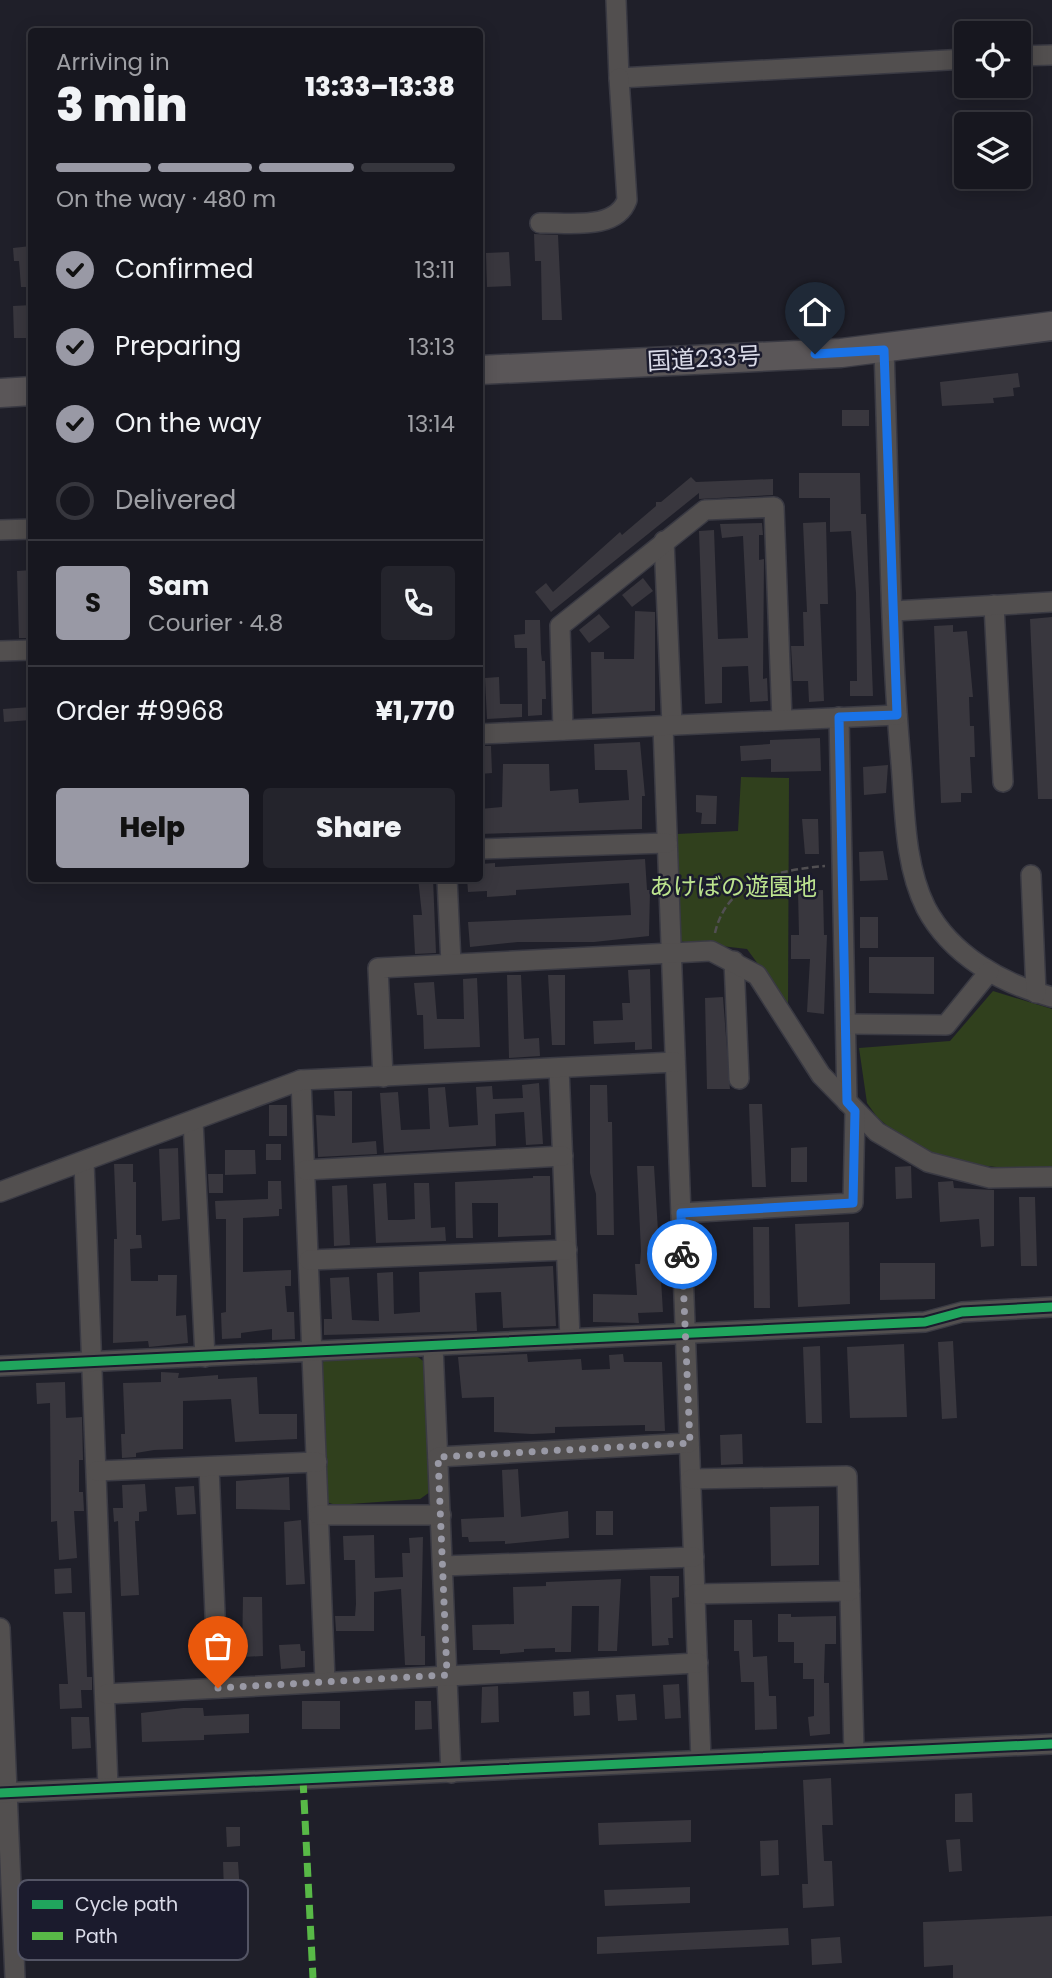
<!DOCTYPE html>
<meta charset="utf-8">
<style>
:root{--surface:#17171f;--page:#24242c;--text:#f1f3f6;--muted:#9e9fa4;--line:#36363d;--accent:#9999a5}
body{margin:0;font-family:Poppins,"Noto Sans JP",sans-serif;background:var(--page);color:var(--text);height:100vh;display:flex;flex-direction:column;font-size:26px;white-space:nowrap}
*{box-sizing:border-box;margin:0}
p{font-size:23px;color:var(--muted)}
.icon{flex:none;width:38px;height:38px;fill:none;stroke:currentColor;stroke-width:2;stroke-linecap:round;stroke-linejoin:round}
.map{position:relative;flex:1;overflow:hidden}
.panel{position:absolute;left:28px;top:28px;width:455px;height:854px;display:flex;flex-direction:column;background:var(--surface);border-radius:7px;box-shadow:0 4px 18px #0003,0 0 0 2px var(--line)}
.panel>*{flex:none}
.tools{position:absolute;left:954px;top:21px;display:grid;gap:14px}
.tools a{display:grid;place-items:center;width:77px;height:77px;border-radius:7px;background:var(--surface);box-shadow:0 4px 18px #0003,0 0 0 2px var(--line);font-size:35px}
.pin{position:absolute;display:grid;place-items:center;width:60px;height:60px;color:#fff;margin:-72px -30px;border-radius:50% 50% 50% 0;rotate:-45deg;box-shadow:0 0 7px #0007}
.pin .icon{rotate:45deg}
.courier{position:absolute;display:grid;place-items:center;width:70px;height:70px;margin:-35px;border:5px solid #1a73e8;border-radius:50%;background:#fff;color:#222;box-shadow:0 2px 9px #0007}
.headline em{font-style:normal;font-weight:800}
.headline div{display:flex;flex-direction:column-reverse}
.headline{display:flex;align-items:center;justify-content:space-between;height:119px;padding:0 28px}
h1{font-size:46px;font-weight:800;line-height:52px}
.bar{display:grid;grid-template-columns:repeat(4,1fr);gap:10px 7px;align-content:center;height:84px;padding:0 28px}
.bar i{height:9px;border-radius:5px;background:var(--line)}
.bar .current{background:var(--accent)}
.bar p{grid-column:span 4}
.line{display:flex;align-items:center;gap:18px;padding:0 28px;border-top:2px solid var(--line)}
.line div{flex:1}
.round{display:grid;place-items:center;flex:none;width:74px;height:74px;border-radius:7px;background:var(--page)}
ol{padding:0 28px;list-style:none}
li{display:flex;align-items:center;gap:21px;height:77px}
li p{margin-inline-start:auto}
li .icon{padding:7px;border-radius:50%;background:var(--accent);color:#111;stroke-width:4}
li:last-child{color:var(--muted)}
li i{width:38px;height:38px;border:4px solid var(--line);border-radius:50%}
.button{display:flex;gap:14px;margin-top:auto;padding:14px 28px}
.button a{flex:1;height:80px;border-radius:7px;background:var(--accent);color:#111;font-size:28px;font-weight:800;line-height:80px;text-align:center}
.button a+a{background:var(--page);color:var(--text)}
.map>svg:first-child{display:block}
</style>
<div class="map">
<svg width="1052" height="1978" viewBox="0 0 1052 1978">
<rect width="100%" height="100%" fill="#1f1f29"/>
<g fill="#30401d">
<path d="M741 777 789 778 788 1005 747 949 678 941 677 834 738 831Z"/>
<path d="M993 991 1052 1009V1169L1031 1171 970 1164 913 1148 877 1117 867 1103 859 1048 950 1041Z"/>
<path d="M415 1355 426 1363 430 1492 420 1499 336 1505 326 1502 321 1367 325 1358Z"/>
</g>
<g fill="#39373e">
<path d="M534 234 558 235 562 320H542L541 261H535Z"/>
<path d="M31 246 32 287H21L19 261H14L13 248Z"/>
<path d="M509 252 511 286 487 287 486 253Z"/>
<path d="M32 305V338H14L13 306Z"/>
<path d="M1018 373 1020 387 1013 388 1014 396 993 398 994 403 942 406 940 382Z"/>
<rect x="842" y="410" width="27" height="16"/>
<path d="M799 473H860L861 514H866L873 696H850V681H857L856 593 851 531 830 532V498H799Z"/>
<path d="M691 477 696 482 773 479V495L699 499V493L551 612 535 592 546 583 553 592 620 532 622 535 656 506V502H661Z"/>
<path d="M826 522 828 604H820L824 701 809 702 808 681H793L791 646H804L803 612H807L803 523Z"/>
<path d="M762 523 763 535H759V560L764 559 763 679 767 678 768 701 750 702 748 666 722 667V703L705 704 699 531 714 530 718 639 748 638 743 536 722 538 720 524Z"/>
<path d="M32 570V638H19L17 571Z"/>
<path d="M643 578 653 591 632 607 622 595Z"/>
<path d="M635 611 655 612V711L592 714 591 652H604V659H634Z"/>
<path d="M599 614 610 627 589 643 579 630Z"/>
<path d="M1052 617V799H1038L1030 619Z"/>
<path d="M525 620H540L541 653 542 661H545L546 699H542V715L528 716 527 648H515L514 635 525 634Z"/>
<path d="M953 625V632L967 631 973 697H969L970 726H974L975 757H970L972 793H961V802L941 803 934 626Z"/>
<path d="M499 677 500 704H522V717L487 719 485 678Z"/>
<path d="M31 707V720L4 722 3 709Z"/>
<path d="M820 738 821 771 771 772V759L741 761 740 746 770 744V740Z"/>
<path d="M640 742 645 796H642V829L480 834V809L502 807 503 764H549L550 791 578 789 579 803 629 800 627 770H595L594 744Z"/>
<path d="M480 746H491L492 773 480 774Z"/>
<path d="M888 765 886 793 864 795 863 767Z"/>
<path d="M696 795 717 796 716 824H701L702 813 696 812Z"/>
<path d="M802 819H818L819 854H805Z"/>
<path d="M883 851 888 880 860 881 859 852Z"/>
<path d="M645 859 647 890H650L649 936 594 942H518L470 947 468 922 631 915 629 883 516 890V895L487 897V891L468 892 467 878H480V864L495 863V867Z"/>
<path d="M418 878H433L436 953 415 954 413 915H422Z"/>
<path d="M823 890 824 935H827L824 1014 807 1012 810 959H791V935H799L798 891Z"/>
<rect x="860" y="917" width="18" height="31"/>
<path d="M869 957H934V994L869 993Z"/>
<path d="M650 969 652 1049 635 1050V1042L594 1044 593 1021 623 1020 622 1003H630L628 970Z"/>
<path d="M507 975H521L524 1039 539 1038 540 1056 509 1058Z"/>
<path d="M548 975H565V1045H552Z"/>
<path d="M477 978 480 1047 424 1049 423 1015H417L414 983 434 982 437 1019H464L463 979Z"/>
<path d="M723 997 730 1089H707L705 998Z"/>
<path d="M539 1083 543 1144 526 1145 524 1112 495 1114 496 1146 384 1153 380 1093 398 1092 401 1130 430 1129 428 1088 445 1087 449 1127 478 1125 476 1087 492 1086 493 1099 523 1098 522 1085Z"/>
<path d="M590 1085H607L608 1122H612L614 1235H597L596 1194 590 1173Z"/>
<path d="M334 1091H352V1143L376 1141 377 1154 318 1157 316 1115 335 1116Z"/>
<path d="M749 1104H762L766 1187H752Z"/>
<rect x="269" y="1105" width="18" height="31"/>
<rect x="266" y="1144" width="15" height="16"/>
<path d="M807 1147V1182H791V1148Z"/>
<path d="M178 1148 180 1219 162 1221 159 1149Z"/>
<path d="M225 1150H255L256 1174 225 1175Z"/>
<path d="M114 1164H133V1182H136V1235H141L142 1248 130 1249 131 1281H158V1275H177L176 1316 186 1315 188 1343 149 1347 148 1341 113 1343 114 1239H117Z"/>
<path d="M637 1166H654L663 1312 638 1313 639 1323 593 1322V1294L637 1295 635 1264H640L641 1251Z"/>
<path d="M911 1166 912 1198 896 1199 895 1167Z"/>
<path d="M208 1174H223V1193H209Z"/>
<path d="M533 1176H550L551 1235 498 1237V1203H472L473 1238H456L455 1182 533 1178Z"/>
<path d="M268 1181H281L282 1209H279V1216L243 1218V1272L291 1270V1286H285L287 1312H294L295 1339 272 1340V1329L241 1333V1338L222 1339 221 1313 226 1312V1219H216L215 1201 268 1199Z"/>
<path d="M953 1181 954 1188 994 1190V1246L981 1247 979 1219 940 1222 938 1182Z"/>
<path d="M386 1183 388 1220H402L415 1219 414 1183H429L431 1228 445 1227 446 1241 376 1243 373 1184Z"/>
<path d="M347 1185 350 1245 334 1246 332 1186Z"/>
<path d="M1019 1197H1035L1037 1266H1021Z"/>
<path d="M849 1222 850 1304 798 1307 795 1224Z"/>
<path d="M753 1227H769L770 1308H754Z"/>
<path d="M880 1263H935V1299L880 1300Z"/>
<path d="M553 1266 556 1326 503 1328 501 1292 475 1293 477 1331 324 1335V1319H332L330 1278 349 1277 352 1320 379 1321 377 1273 393 1272 394 1314 420 1312 419 1272Z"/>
<path d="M953 1341 957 1418 942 1419 938 1342Z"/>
<path d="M904 1344 907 1417 850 1418 847 1347Z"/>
<path d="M820 1346 822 1423H806L803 1347Z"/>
<path d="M527 1354 528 1362 581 1359 582 1370 610 1369 609 1355 623 1354 624 1362H662L665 1431H645V1425L555 1427V1433L532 1434 494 1432V1397L462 1398 458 1357Z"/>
<path d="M161 1372 179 1373 178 1378 218 1375V1379L257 1377 259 1414H297V1439L235 1442 231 1399 183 1401V1449L154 1450 136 1453V1457L122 1458 121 1434H125L123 1383 161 1382Z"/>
<path d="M65 1382 66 1418 82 1417 83 1460H79V1492H83L84 1511H74L77 1558 59 1560 57 1521 51 1522 50 1403 37 1404 36 1383Z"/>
<path d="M742 1434 743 1464 721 1465 720 1435Z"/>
<path d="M518 1469 521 1517 568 1511 569 1538 505 1544V1541L469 1542 468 1537H462L461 1519 504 1517 502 1470Z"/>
<path d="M289 1477 290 1510 236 1509V1481Z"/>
<path d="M145 1484 147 1511 139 1512V1521H135L139 1595 121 1596 118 1521 114 1522 113 1508H123L122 1485Z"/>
<path d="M194 1486 196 1514 177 1515 175 1487Z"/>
<path d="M819 1506V1565L771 1566 770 1507Z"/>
<rect x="596" y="1511" width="17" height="24"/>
<path d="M301 1520 305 1584 286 1585 284 1522Z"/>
<path d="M374 1535 375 1578 403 1577 402 1553H410L409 1538 423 1537 421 1636H425V1665H405L401 1589 374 1592V1631H336L335 1616H355L356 1604 355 1560H344L343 1536Z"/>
<path d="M71 1568 72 1593 55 1594 54 1569Z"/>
<path d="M650 1576H679V1597L672 1598 673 1638H668L669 1645 652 1646Z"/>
<path d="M621 1579 617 1651H598L599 1606H572L571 1652H555V1648L524 1649V1652L500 1654V1650H473L472 1625 514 1624 513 1587 546 1586V1582Z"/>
<path d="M243 1597H262L263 1656 242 1657Z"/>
<path d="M63 1612H85L87 1677H92V1690H81L82 1708 60 1709 59 1684H68Z"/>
<path d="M778 1614H791V1617L836 1616V1644H825L824 1678V1683H829L830 1734 810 1736 808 1717 814 1716V1679H803V1663H794V1642H778Z"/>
<path d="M734 1620H752L753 1657 767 1656 769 1696H776L777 1729 755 1730 754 1682H741L739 1651H734Z"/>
<path d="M300 1644 301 1651H305V1667L281 1669 279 1645Z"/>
<path d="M679 1684 681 1718 665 1719 663 1685Z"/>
<path d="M498 1686 499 1722 481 1723 482 1687Z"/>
<path d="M589 1691 590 1715 574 1716 573 1692Z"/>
<path d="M635 1694 637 1720 618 1721 616 1695Z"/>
<rect x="302" y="1701" width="38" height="28"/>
<path d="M415 1701H431L432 1729 415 1730Z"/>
<path d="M183 1708H203L204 1716 249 1714V1733L204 1735V1740L142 1742 141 1713Z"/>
<path d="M71 1717H89L91 1748 72 1749Z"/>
<path d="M831 1778 833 1825H822L824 1861H832L834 1906 803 1908 802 1884H808L803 1780Z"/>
<path d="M972 1793 973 1822H955V1794Z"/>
<path d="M691 1820V1842L599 1845 598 1823Z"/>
<path d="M226 1827H240V1846L227 1847Z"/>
<path d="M960 1839 962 1871 949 1872 946 1840Z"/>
<path d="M778 1840 779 1875 761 1876 760 1841Z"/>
<path d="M223 1862H238L240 1892H224Z"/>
<path d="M690 1887V1903L605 1906 604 1890Z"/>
<path d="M1052 1916V1978H953V1965L924 1967 923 1922Z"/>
<path d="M788 1928 789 1945 597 1954V1937Z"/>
<path d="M840 1937 842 1963 812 1965 811 1939Z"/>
</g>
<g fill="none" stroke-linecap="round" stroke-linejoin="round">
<g stroke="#3a3a43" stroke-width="22">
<g id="minor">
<path d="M616 0 619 78 966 59"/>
<path d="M1018 56 1052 55"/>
<path d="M540 223C568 222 616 231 627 200L619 78"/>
<path d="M884 350C889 487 889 626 901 763 905 810 904 864 926 908 951 955 1002 984 1052 997"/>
<path d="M0 530 32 529"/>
<path d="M664 541 672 725"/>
<path d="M994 605 1003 782"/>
<path d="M894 611 1052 602"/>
<path d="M0 651 32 650"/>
<path d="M839 717 847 1102"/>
<path d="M663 726 701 1760"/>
<path d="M563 730 560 626 705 510 774 507 782 720"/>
<path d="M480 734 897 715"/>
<path d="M480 849 667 843"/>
<path d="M1031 875 1036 993"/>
<path d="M447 878 451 963"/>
<path d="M734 961 739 1079"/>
<path d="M847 1024 946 1025 989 972"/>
<path d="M559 1068 570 1339"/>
<path d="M383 1077 378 968 711 951 757 975 821 1075 877 1132 928 1162 990 1178 1052 1177"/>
<path d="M301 1080 325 1681"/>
<path d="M193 1121 205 1357"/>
<path d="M84 1162 108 1787"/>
<path d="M305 1170 563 1156"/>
<path d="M0 1192 301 1080 675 1062"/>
<path d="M681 1213 853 1203 855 1111"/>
<path d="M309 1260 567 1250"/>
<path d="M433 1346 451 1773"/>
<path d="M0 1366 925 1322 962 1312 1052 1307"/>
<path d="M438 1457 689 1443"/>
<path d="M209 1467 218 1688"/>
<path d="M97 1471 317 1462"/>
<path d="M691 1479 847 1476 854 1753"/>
<path d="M319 1515H441"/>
<path d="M443 1566 694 1557"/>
<path d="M695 1594 850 1591"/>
<path d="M0 1628 15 1978"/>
<path d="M106 1694 698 1663"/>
<path d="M0 1793 1052 1744"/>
</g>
</g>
<g stroke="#3a3a43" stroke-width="31">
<g id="highway">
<path d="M480 370 841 353 1052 326"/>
<path d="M0 393 32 391"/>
</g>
</g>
<path stroke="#514f52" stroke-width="2.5" stroke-dasharray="7 3.5" stroke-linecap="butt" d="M715 933C727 880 779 870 825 866"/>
<use href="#minor" stroke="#524f4f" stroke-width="19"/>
<use href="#highway" stroke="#5a5658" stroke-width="28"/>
<path stroke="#58b947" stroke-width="7" stroke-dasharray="14 7" stroke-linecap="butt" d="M303 1779 313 1978"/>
<g stroke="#1b1b2d" stroke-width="13">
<g id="cycleway">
<path d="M0 1366 925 1322 962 1312 1052 1307"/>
<path d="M0 1793 1052 1744"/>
</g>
</g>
<use href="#cycleway" stroke="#20a55d" stroke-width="9"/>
</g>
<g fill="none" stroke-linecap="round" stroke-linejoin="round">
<path stroke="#9999a5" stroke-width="7" stroke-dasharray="0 12.6" d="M218 1688 447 1675 438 1457 690 1443 682 1254"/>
<path stroke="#1a73e8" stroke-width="9" d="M682 1254 681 1213 853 1203 855 1111 847 1102 839 717 897 715 884 350 815 354"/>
</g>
<g text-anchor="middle" stroke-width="5" stroke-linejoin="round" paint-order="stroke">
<g font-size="24" fill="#dadbe8" stroke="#1b1b2d">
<text transform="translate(704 359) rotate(-3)" y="8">国道233号</text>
</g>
<g font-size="24" fill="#bce38e" stroke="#1b1b2d">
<text x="733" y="895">あけぼの遊園地</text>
</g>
</g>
<rect x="18" y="1880" width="230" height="80" rx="10" fill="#1b1b2d" stroke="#545565" stroke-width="2"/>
<rect x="32" y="1900" width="31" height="9" fill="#20a55d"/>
<rect x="32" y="1932" width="31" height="8" fill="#58b947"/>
<g font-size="19" fill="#dadbe8">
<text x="75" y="1911">Cycle path</text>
<text x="75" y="1943">Path</text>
</g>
</svg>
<div class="tools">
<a><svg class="icon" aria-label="locate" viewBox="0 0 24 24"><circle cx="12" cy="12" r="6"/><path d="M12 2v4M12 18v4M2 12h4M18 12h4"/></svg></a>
<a><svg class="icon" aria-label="layers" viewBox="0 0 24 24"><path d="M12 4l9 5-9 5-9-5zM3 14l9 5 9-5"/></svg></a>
</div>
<div class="pin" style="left:218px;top:1688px;background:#ea580c"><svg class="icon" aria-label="bag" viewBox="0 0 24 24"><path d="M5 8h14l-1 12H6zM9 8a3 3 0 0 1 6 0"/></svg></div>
<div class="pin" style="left:815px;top:354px;background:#1f2937"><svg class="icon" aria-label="home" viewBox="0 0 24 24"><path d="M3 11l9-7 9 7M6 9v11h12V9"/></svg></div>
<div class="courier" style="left:682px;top:1254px"><svg class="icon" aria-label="bike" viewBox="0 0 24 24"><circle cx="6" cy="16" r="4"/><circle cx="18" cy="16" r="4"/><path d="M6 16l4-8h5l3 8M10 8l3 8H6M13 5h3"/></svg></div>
<section class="panel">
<div class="headline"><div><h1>3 min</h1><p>Arriving in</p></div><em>13:33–13:38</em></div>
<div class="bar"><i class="current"></i><i class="current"></i><i class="current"></i><i></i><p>On the way · 480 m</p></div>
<ol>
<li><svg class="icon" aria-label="check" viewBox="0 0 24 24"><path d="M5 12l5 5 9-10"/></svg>Confirmed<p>13:11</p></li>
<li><svg class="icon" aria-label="check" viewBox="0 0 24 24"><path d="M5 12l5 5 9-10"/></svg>Preparing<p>13:13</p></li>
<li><svg class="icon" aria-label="check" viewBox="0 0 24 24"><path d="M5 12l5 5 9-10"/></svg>On the way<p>13:14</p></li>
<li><i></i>Delivered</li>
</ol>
<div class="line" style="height:126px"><b class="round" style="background:var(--accent);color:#111">S</b><div><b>Sam</b><p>Courier · 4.8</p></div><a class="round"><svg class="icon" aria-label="phone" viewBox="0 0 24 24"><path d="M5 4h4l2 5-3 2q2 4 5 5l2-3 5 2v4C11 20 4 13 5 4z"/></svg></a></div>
<div class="line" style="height:91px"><div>Order #9968</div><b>¥1,770</b></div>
<div class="button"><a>Help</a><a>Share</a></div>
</section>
</div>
